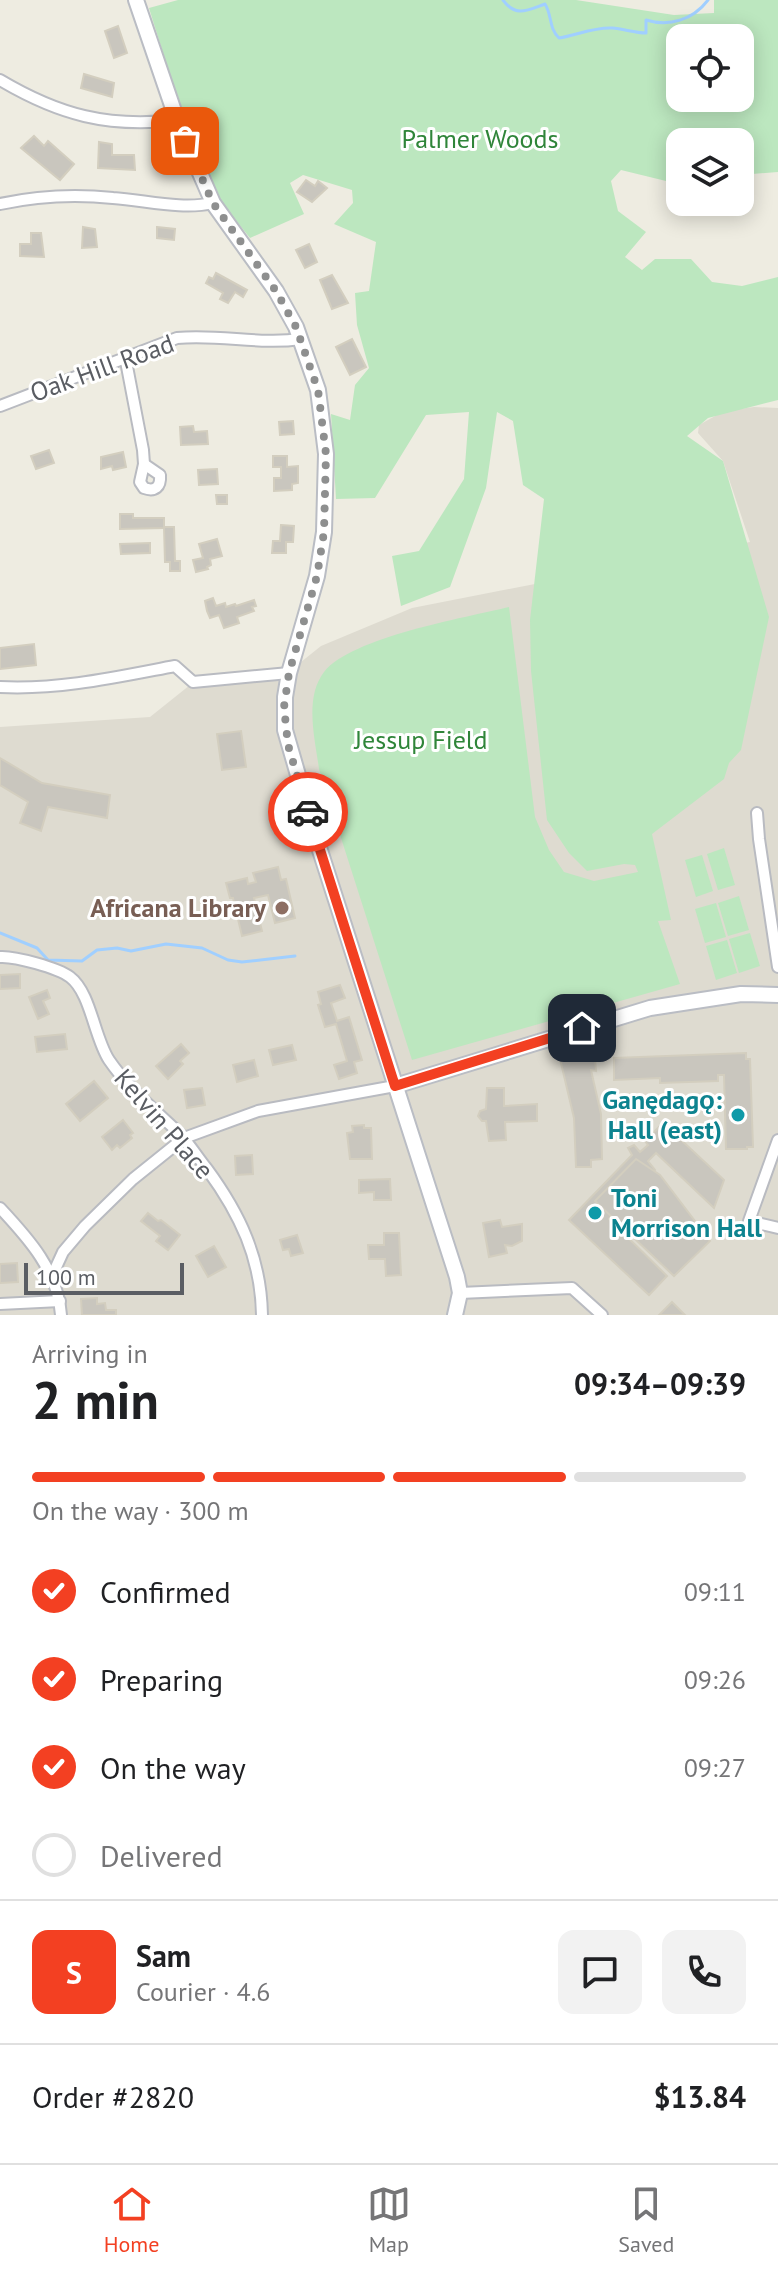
<!DOCTYPE html>
<meta charset="utf-8">
<style>
:root{--surface:#fff;--page:#f2f2f2;--text:#202124;--muted:#757577;--line:#e0e0e0;--accent:#f34022}
body{margin:0;font-family:"PT Sans",sans-serif;background:var(--page);color:var(--text);height:100vh;display:flex;flex-direction:column;font-size:30px;white-space:nowrap}
*{box-sizing:border-box;margin:0}
p{font-size:26px;color:var(--muted)}
.icon{flex:none;width:44px;height:44px;fill:none;stroke:currentColor;stroke-width:2;stroke-linecap:round;stroke-linejoin:round}
.map{position:relative;height:1315px;overflow:hidden}
.details{display:flex;flex-direction:column;background:var(--surface);flex:1}
.details>*{flex:none}
.fabs{position:absolute;left:666px;top:24px;display:grid;gap:16px}
.fabs a{display:grid;place-items:center;width:88px;height:88px;border-radius:16px;background:var(--surface);box-shadow:0 4px 20px #0003;font-size:40px}
.scale{position:absolute;left:24px;bottom:20px;width:160px;box-sizing:border-box;padding-left:8px;border:4px solid #5a5d63;border-top:0;font-size:22px;line-height:28px;white-space:nowrap;color:#5a5d63;-webkit-text-stroke:6px #fff;paint-order:stroke}
.pin{position:absolute;display:grid;place-items:center;width:68px;height:68px;color:#fff;margin:-34px;border-radius:16px;box-shadow:0 4px 12px #0006}
.courier{position:absolute;display:grid;place-items:center;width:80px;height:80px;margin:-40px;border:6px solid #f34022;border-radius:50%;background:#fff;color:#222;box-shadow:0 2px 10px #0007}
.headline em{font-style:normal;font-weight:600}
.headline div{display:flex;flex-direction:column-reverse}
.headline{display:flex;align-items:center;justify-content:space-between;height:136px;padding:0 32px}
h1{font-size:52px;font-weight:600;line-height:60px}
.bar{display:grid;grid-template-columns:repeat(4,1fr);gap:12px 8px;align-content:center;height:96px;padding:0 32px}
.bar i{height:10px;border-radius:6px;background:var(--line)}
.bar .selected{background:var(--accent)}
.bar p{grid-column:span 4}
.line{display:flex;align-items:center;gap:20px;padding:0 32px;border-top:2px solid var(--line)}
.line div{flex:1}
.round{display:grid;place-items:center;flex:none;width:84px;height:84px;border-radius:16px;background:var(--page)}
ol{padding:0 32px;list-style:none}
li{display:flex;align-items:center;gap:24px;height:88px}
li p{margin-inline-start:auto}
li .icon{padding:8px;border-radius:50%;background:var(--accent);color:#fff;stroke-width:4}
li:last-child{color:var(--muted)}
li i{width:44px;height:44px;border:4px solid var(--line);border-radius:50%}
.menu{display:flex;justify-content:space-around;align-items:center;height:112px;border-top:2px solid var(--line);background:var(--surface);font-size:22px;color:var(--muted)}
.menu a{display:grid;justify-items:center;gap:4px}
.menu .selected{color:var(--accent)}
.map>svg:first-child{display:block}
</style>
<div class="map">
<svg width="778" height="1315" viewBox="0 0 778 1315">
<rect width="100%" height="100%" fill="#eeece1"/>
<path fill="#dedbd0" d="M754 407 778 408V1315H0V727L150 717 195 681 291 670 321 646 412 608 750 542 723 461 698 433 699 425 724 411Z"/>
<g fill="#bce7bf" fill-rule="evenodd">
<path d="M178 0H576L674 15 714 13V0H778V172L740 175V142H680V180L666 181 621 170 611 181 618 211 646 232 625 257 642 270 655 259H691L712 282 742 286 778 277V400L708 418 687 436 723 461 769 617 741 750 729 763 724 779 652 834 671 920 658 921 680 984 412 1060 319 769C315 739 304 698 324 672 352 637 464 618 509 607L535 817 549 850 564 872 594 881 638 872 635 865 624 864 587 871 569 853 547 820 531 671 530 620 544 499 523 485 513 421 497 412 486 488 450 587 401 606 392 556 419 551 464 479 469 412 426 415 375 498 336 499 331 414 350 420 355 385 369 368 357 325 355 293 369 291 376 242 334 224 353 203 352 190 303 175 290 183 304 214 250 238 202 178 149 8ZM680 38H740V98H680Z"/>
<path d="M724 848 735 885 718 890 707 854Z"/>
<path d="M702 855 713 891 696 897 685 860Z"/>
<path d="M739 896 749 930 728 936 718 903Z"/>
<path d="M716 903 726 937 705 943 695 909Z"/>
<path d="M750 933 760 966 739 973 729 939Z"/>
<path d="M727 940 737 973 716 980 706 946Z"/>
</g>
<g fill="none" stroke-linecap="round" stroke-linejoin="round">
<g stroke="#a0cfff" stroke-width="3">
<path d="M503 0C516 18 528 10 545 4 552 15 549 29 559 38 577 35 594 27 612 28 624 29 635 33 646 33V20C669 27 693 20 708 0"/>
<path d="M0 933 37 948 48 960 82 961 97 950 117 948 131 951 166 944 202 948 228 960 242 962 295 956"/>
</g>
</g>
<g fill="#c9c6be" stroke="#d3cebf" stroke-width="2">
<path d="M118 26 127 53 114 58 105 31Z"/>
<path d="M84 74 114 83 112 97 81 88Z"/>
<path d="M34 136 44 146 48 141 74 164 60 180 21 148Z"/>
<path d="M99 142 112 144V155H134L135 170 98 168Z"/>
<path d="M306 180 315 186 318 181 327 188 312 202 297 192Z"/>
<path d="M83 227 95 229 97 247 82 248Z"/>
<path d="M157 227 175 229 174 240 157 238Z"/>
<path d="M31 233H41L44 257 20 256V244H31Z"/>
<path d="M309 244 317 262 305 268 296 250Z"/>
<path d="M216 273 247 290 243 297 235 292 228 303 220 299 223 293 206 283 209 277 213 279Z"/>
<path d="M332 275 348 303 332 309 320 280Z"/>
<path d="M352 339 366 367 350 375 336 347Z"/>
<path d="M293 421 294 434 280 435 279 422Z"/>
<path d="M193 426 194 432 207 431 208 444 181 445 180 427Z"/>
<path d="M49 450 54 463 36 469 31 456Z"/>
<path d="M123 452 126 467 113 470 112 466 101 469V457Z"/>
<path d="M273 456H287V467L298 466V483L292 484V490L274 491V478H281V467H273Z"/>
<path d="M217 469 218 484 199 485 198 470Z"/>
<path d="M216 495H227V504H217Z"/>
<path d="M120 514H133V518H164V528L120 529Z"/>
<path d="M281 525 294 526 293 542H286V553H272L273 541H280Z"/>
<path d="M164 527H174L175 561H180V571H170V562H165Z"/>
<path d="M217 539 222 556 210 559 211 565 207 567 208 569 196 572 193 560 203 558 199 544Z"/>
<path d="M150 543V553L121 554 120 544Z"/>
<path d="M213 598 216 606 225 603 226 607 235 604 236 606 254 600 256 606 252 607 254 611 237 617 239 623 224 628 219 615 210 618 207 611 205 601Z"/>
<path d="M34 644 36 665 0 669V648Z"/>
<path d="M241 731 246 767 222 770 217 734Z"/>
<path d="M0 758 42 783 110 795 107 818 48 807 41 831 20 823 28 802 0 785Z"/>
<path d="M278 867 281 880 286 879 295 918 275 923 268 895 254 898 262 931 242 936 233 898H230L226 883 247 878 248 884 256 882 253 873Z"/>
<path d="M20 974V988L0 989V975Z"/>
<path d="M340 985 345 998 331 1003 337 1021 349 1017 362 1060 354 1062 357 1073 339 1079 334 1065 347 1061 336 1024 325 1027 318 1005 321 1004 318 992Z"/>
<path d="M47 990 50 998 43 1001 49 1014 38 1019 29 997Z"/>
<path d="M65 1034 67 1049 37 1052 35 1037Z"/>
<path d="M181 1044 189 1053 180 1061 183 1064 168 1079 156 1066Z"/>
<path d="M292 1045 296 1060 273 1065 269 1050Z"/>
<path d="M746 1053V1059H750L753 1147H747V1149H726L724 1075H718V1081L660 1083V1078L614 1080V1058Z"/>
<path d="M560 1059H595L596 1071 591 1070 601 1114 602 1159 591 1160V1167H576L574 1118Z"/>
<path d="M254 1060 258 1076 237 1082 233 1065Z"/>
<path d="M94 1081 108 1098 80 1121 66 1104Z"/>
<path d="M202 1088 205 1105 187 1108 184 1090Z"/>
<path d="M487 1088H504V1106L537 1104V1121L505 1122 506 1140 489 1141 486 1121H482L478 1116 480 1111 486 1109Z"/>
<path d="M123 1120 133 1133 130 1135 132 1138 120 1148 117 1145 112 1150 102 1137Z"/>
<path d="M663 1123 724 1180 714 1208 656 1153 648 1161 655 1170 609 1219 667 1276 649 1295 569 1220 632 1155 628 1148 634 1145 640 1152 648 1145 645 1141Z"/>
<path d="M364 1125V1128H371L372 1159H350L347 1133 353 1132 352 1126Z"/>
<path d="M252 1155 253 1174 236 1175 235 1156Z"/>
<path d="M636 1159 660 1175 710 1241 674 1276 595 1201Z"/>
<path d="M390 1179 391 1200H374V1192L359 1193V1180Z"/>
<path d="M148 1213 158 1221 161 1220 180 1235 168 1250 156 1241 160 1236 141 1221Z"/>
<path d="M500 1220 502 1227 522 1224V1241L512 1246 505 1245 507 1253 489 1257 483 1223Z"/>
<path d="M384 1233H399L401 1275 386 1276 385 1259H369L368 1245H384Z"/>
<path d="M297 1235 303 1253 291 1256 289 1249 283 1250 280 1240Z"/>
<path d="M214 1246 226 1267 208 1277 196 1256Z"/>
<path d="M17 1263 18 1282 0 1283V1264Z"/>
<path d="M97 1298V1304L105 1303 106 1310H116V1315H82L81 1299Z"/>
<path d="M672 1302 685 1315H659Z"/>
</g>
<g fill="none" stroke-linecap="round" stroke-linejoin="round">
<g stroke="#b9bbc1" stroke-width="14">
<g id="street">
<path d="M0 80C59 115 108 128 177 120"/>
<path d="M0 204C37 196 75 194 113 198 145 200 181 210 213 203"/>
<path d="M125 356 143 450 144 464"/>
<path d="M0 406 177 338C221 334 259 345 301 339"/>
<path d="M144 464 160 475C161 487 155 492 144 488L140 482Z"/>
<path d="M0 687C60 690 117 677 175 666L193 682 289 673"/>
<path d="M757 813 759 839 778 967"/>
<path d="M0 957C15 956 58 968 70 977 91 993 94 1037 109 1060 128 1088 156 1111 181 1135 190 1145 198 1158 207 1169 240 1214 261 1258 262 1315"/>
<path d="M778 1140 749 1221 778 1228"/>
<path d="M0 1208C29 1239 58 1271 61 1315"/>
<path d="M52 1276 63 1252 85 1226 133 1179 184 1138 258 1111 395 1086"/>
<path d="M460 1293 572 1288 602 1315"/>
<path d="M0 1304 60 1301"/>
</g>
</g>
<g stroke="#babdc4" stroke-width="18">
<g id="secondary">
<path d="M136 0 177 120 213 203 276 291 296 327 318 390 326 454 324 532 317 576 289 673 285 697V730L317 841 457 1277 460 1293 455 1315"/>
<path d="M395 1086 650 1008 741 994 778 995"/>
</g>
</g>
<use href="#street" stroke="#fff" stroke-width="10"/>
<use href="#secondary" stroke="#fff" stroke-width="14"/>
</g>
<g fill="none" stroke-linecap="round" stroke-linejoin="round">
<path stroke="#8e8f8f" stroke-width="8" stroke-dasharray="0 14.4" d="M185 141 213 203 276 291 296 327 318 390 326 454 324 532 317 576 289 673 284 707 288 745 308 812"/>
<path stroke="#f34022" stroke-width="10" d="M308 812 395 1086 582 1028"/>
</g>
<circle fill="#8d6e63" stroke="#fff" stroke-width="3" cx="282" cy="908" r="8"/>
<g fill="#0f9aa8" stroke="#fff" stroke-width="3">
<circle cx="738" cy="1115" r="8"/>
<circle cx="595" cy="1213" r="8"/>
</g>
<g text-anchor="middle" stroke-width="6" stroke-linejoin="round" paint-order="stroke">
<g font-size="26" fill="#2f8539" stroke="#fff">
<text x="480" y="148">Palmer Woods</text>
<text x="421" y="749">Jessup Field</text>
</g>
<g font-size="26" fill="#5a5d63" stroke="#fff">
<text transform="translate(102 368) rotate(-20)" y="9">Oak Hill Road</text>
<text transform="translate(164 1124) rotate(49)" y="9">Kelvin Place</text>
</g>
<g font-size="26" font-weight="bold" fill="#785e54" stroke="#fff" text-anchor="end">
<text x="266" y="917">Africana Library</text>
</g>
<g font-size="26" font-weight="bold" fill="#0d838f" stroke="#fff" text-anchor="end">
<text x="722" y="1109">Ganędagǫ:<tspan x="722" dy="30">Hall (east)</tspan></text>
<text x="611" y="1207" text-anchor="start">Toni<tspan x="611" dy="30">Morrison Hall</tspan></text>
</g>
</g>
</svg>
<div class="fabs">
<a><svg class="icon" aria-label="locate" viewBox="0 0 24 24"><circle cx="12" cy="12" r="6"/><path d="M12 2v4M12 18v4M2 12h4M18 12h4"/></svg></a>
<a><svg class="icon" aria-label="layers" viewBox="0 0 24 24"><path d="M12 4l9 5-9 5-9-5zM3 14l9 5 9-5"/></svg></a>
</div>
<div class="scale">100 m</div>
<div class="pin" style="left:185px;top:141px;background:#ea580c"><svg class="icon" aria-label="bag" viewBox="0 0 24 24"><path d="M5 8h14l-1 12H6zM9 8a3 3 0 0 1 6 0"/></svg></div>
<div class="pin" style="left:582px;top:1028px;background:#1f2937"><svg class="icon" aria-label="home" viewBox="0 0 24 24"><path d="M3 11l9-7 9 7M6 9v11h12V9"/></svg></div>
<div class="courier" style="left:308px;top:812px"><svg class="icon" aria-label="car" viewBox="0 0 24 24"><path d="M5 17H2v-5l4-1 3-4h7l3 4 3 1v5h-3M9 17h6M6 11h13"/><circle cx="7" cy="17" r="2"/><circle cx="17" cy="17" r="2"/></svg></div>
</div>
<section class="details">
<div class="headline"><div><h1>2 min</h1><p>Arriving in</p></div><em>09:34–09:39</em></div>
<div class="bar"><i class="selected"></i><i class="selected"></i><i class="selected"></i><i></i><p>On the way · 300 m</p></div>
<ol>
<li><svg class="icon" aria-label="check" viewBox="0 0 24 24"><path d="M5 12l5 5 9-10"/></svg>Confirmed<p>09:11</p></li>
<li><svg class="icon" aria-label="check" viewBox="0 0 24 24"><path d="M5 12l5 5 9-10"/></svg>Preparing<p>09:26</p></li>
<li><svg class="icon" aria-label="check" viewBox="0 0 24 24"><path d="M5 12l5 5 9-10"/></svg>On the way<p>09:27</p></li>
<li><i></i>Delivered</li>
</ol>
<div class="line" style="height:144px"><b class="round" style="background:var(--accent);color:#fff">S</b><div><b>Sam</b><p>Courier · 4.6</p></div><a class="round"><svg class="icon" aria-label="chat" viewBox="0 0 24 24"><path d="M4 5h16v11H9l-5 4z"/></svg></a><a class="round"><svg class="icon" aria-label="phone" viewBox="0 0 24 24"><path d="M5 4h4l2 5-3 2q2 4 5 5l2-3 5 2v4C11 20 4 13 5 4z"/></svg></a></div>
<div class="line" style="height:104px"><div>Order #2820</div><b>$13.84</b></div>
</section>
<nav class="menu">
<a class="selected"><svg class="icon" aria-label="home" viewBox="0 0 24 24"><path d="M3 11l9-7 9 7M6 9v11h12V9"/></svg>Home</a>
<a><svg class="icon" aria-label="map" viewBox="0 0 24 24"><path d="M3 6l6-2 6 2 6-2v14l-6 2-6-2-6 2zM9 4v14M15 6v14"/></svg>Map</a>
<a><svg class="icon" aria-label="saved" viewBox="0 0 24 24"><path d="M7 4h10v16l-5-4-5 4z"/></svg>Saved</a>
</nav>
